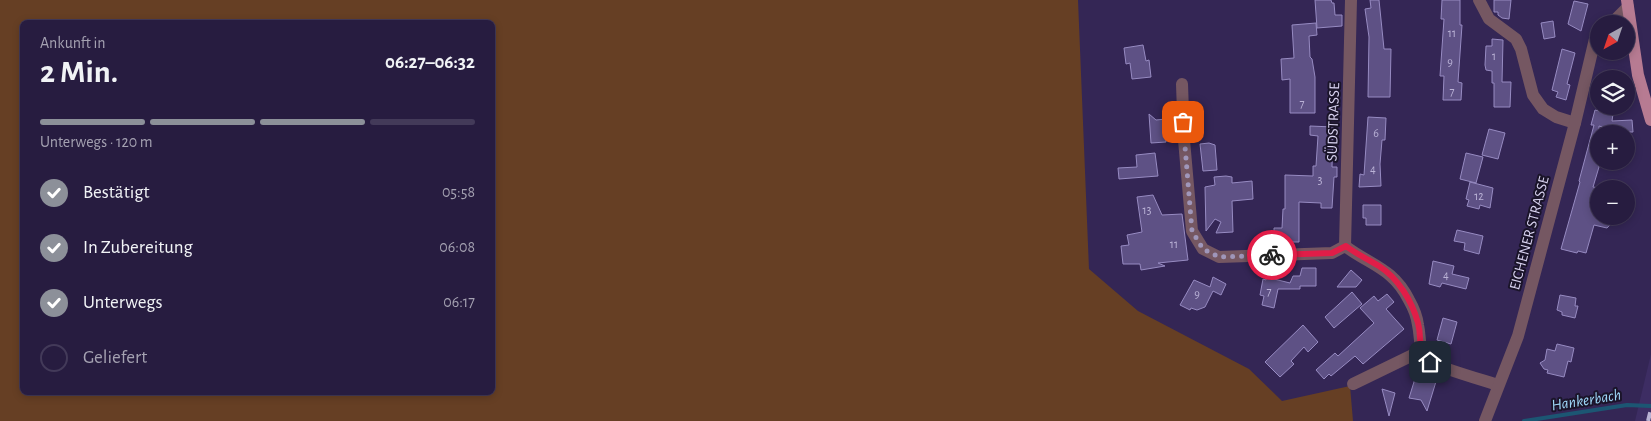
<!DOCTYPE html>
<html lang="de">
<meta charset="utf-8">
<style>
:root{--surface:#271c40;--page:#33294b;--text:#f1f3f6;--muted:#a4a1b1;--line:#433a59;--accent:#8c9099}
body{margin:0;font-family:"Alegreya Sans",sans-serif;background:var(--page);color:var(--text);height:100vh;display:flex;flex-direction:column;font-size:19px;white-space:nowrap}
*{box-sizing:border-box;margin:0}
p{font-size:16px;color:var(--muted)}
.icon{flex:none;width:28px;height:28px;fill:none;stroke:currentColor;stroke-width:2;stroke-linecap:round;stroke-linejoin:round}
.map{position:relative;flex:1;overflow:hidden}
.drawer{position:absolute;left:20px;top:20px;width:475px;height:375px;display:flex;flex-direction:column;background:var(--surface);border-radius:8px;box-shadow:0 2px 8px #0003,0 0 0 1px var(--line)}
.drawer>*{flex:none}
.needle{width:32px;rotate:220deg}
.buttons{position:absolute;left:1590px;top:15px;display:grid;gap:10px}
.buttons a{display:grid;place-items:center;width:45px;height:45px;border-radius:50%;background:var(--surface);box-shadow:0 2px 8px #0003,0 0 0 1px var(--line);font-size:25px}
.pin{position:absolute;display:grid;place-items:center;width:42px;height:42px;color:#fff;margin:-21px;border-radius:10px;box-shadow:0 2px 8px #0006}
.courier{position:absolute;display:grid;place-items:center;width:50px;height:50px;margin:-25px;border:4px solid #e11d48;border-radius:50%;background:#fff;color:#222;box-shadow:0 1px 6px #0007}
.head em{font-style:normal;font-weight:700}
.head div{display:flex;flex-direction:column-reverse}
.head{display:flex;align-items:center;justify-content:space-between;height:85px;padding:0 20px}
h1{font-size:32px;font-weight:700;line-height:38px}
.bar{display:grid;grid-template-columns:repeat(4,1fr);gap:8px 5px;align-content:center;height:60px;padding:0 20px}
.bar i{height:6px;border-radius:4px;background:var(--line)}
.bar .selected{background:var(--accent)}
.bar p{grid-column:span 4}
ol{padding:0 20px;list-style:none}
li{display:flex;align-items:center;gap:15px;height:55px}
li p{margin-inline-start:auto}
li .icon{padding:5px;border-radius:50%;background:var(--accent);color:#fff;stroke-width:4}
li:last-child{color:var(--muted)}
li i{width:28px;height:28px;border:2px solid var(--line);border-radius:50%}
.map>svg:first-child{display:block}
</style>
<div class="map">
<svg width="1651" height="421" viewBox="0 0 1651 421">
<rect width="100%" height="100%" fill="#342655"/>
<path fill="#3d2d63" d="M1651 354V421H1635Z"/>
<path fill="#663f24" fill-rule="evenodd" d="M0 0H1078L1089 269 1138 311 1249 369 1282 401 1350 386 1353 421H0ZM22 22H492V392H22Z"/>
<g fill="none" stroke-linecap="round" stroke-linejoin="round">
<path stroke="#1c5673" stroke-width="4" d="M1524 421 1627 405 1651 406"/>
</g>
<g fill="#5e5185" stroke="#978bc2">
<path d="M1315 0H1331L1332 3H1334L1335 15H1342V26L1317 28Z"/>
<path d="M1370 0H1379L1384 49H1391L1390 97H1368L1369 37 1365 9 1371 8Z"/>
<path d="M1442 0H1460V25H1462L1458 82 1462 83 1461 100H1443L1444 76H1440L1444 19H1441Z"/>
<path d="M1494 0H1511L1509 19 1502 18 1498 15V12H1494Z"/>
<path d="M1574 1 1588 4 1581 31 1568 24Z"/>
<path d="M1553 21 1555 37 1544 39 1541 23Z"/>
<path d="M1316 23 1317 35 1309 36 1310 57 1312 59 1315 77V113H1290V79L1282 80 1281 59 1294 58 1292 25Z"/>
<path d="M1492 39 1503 40 1502 82H1511L1510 107H1494V83H1492V71L1486 70 1485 65 1486 46H1492Z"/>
<path d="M1143 45 1146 61 1149 60 1151 77 1132 79 1130 63 1126 64 1124 48Z"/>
<path d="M1562 49 1575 53 1567 84 1570 85 1566 100 1556 97 1558 92 1552 90Z"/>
<path d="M1595 110 1613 114 1612 121 1632 120 1633 132H1621L1599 126V167L1593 187 1599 188 1595 201 1599 202V216H1618L1607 228 1594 225 1586 253 1578 251 1577 253 1561 249 1580 182 1579 181 1594 125H1591Z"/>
<path d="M1149 114 1156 120 1166 119V142L1151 143Z"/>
<path d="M1368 117 1386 118 1385 140H1382L1380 164 1381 186 1359 187 1360 174 1364 175Z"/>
<path d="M1310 126 1333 127 1332 167H1337V177H1334L1332 208H1321V203L1299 202V242H1274V228H1282L1283 209H1285V175L1313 176V166H1316L1318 136 1310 135Z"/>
<path d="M1489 129 1505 133 1498 159 1482 155Z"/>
<path d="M1209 143 1215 145 1217 170 1203 171 1200 144Z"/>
<path d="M1155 153 1158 176 1119 179 1118 168 1137 167 1136 155Z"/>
<path d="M1466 153 1483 157 1476 183 1460 179Z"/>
<path d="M1226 176 1232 177V183L1252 181 1253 199 1232 201 1233 232 1216 233 1221 222 1215 219 1206 231 1205 187 1215 185 1214 177Z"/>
<path d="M1470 182 1493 188 1490 208 1480 205 1479 209 1467 206 1469 200 1466 199Z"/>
<path d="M1153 195 1162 215 1182 214 1188 260 1158 263 1165 266 1141 270 1140 264H1123L1121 246 1129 245 1127 235 1142 232 1137 197Z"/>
<path d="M1363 205H1381V225H1366V218H1363Z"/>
<path d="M1457 230 1483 236 1479 254 1464 250 1465 243 1454 241Z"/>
<path d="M1433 261 1454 266 1452 274 1469 278 1466 289 1442 283 1440 287 1429 284Z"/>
<path d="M1302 268H1316V286H1300V289H1278L1274 308 1262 305 1264 296 1260 295 1263 279 1266 280V277L1290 283 1293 276H1300Z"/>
<path d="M1351 270 1362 280 1356 287H1337Z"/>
<path d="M1213 277 1226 284 1221 295 1213 291 1205 307 1197 310 1191 308 1190 310 1180 305 1194 280 1210 287Z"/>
<path d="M1352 292 1362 304 1334 328 1325 317Z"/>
<path d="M1387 294 1394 302 1386 309 1404 329 1363 364 1355 356 1331 376 1329 374 1324 379 1316 370 1335 353 1338 356 1374 323 1360 308 1374 296 1378 301Z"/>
<path d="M1560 295 1576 298 1575 306H1578L1575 318 1562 315V312L1557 310Z"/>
<path d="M1443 318 1457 322 1451 344 1437 340Z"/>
<path d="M1303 325 1318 342 1308 352 1304 347 1291 361 1294 364 1280 377 1265 362Z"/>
<path d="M1557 344 1574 348 1571 362 1568 361 1564 377 1547 373 1548 370 1544 369 1540 363 1545 360 1547 349 1555 351Z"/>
<path d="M1418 369 1438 375 1427 411 1421 400 1409 398Z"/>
<path d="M1382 389 1395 393 1389 416Z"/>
</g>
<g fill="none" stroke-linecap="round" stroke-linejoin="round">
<g stroke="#755762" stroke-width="12">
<path d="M1479 0 1489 19 1516 39 1521 49 1533 95 1543 109 1556 117 1575 123"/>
<path d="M1611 24 1628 7"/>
<path d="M1182 84 1184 140 1192 231 1203 249 1219 257 1332 253 1345 246C1370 265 1393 268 1409 300 1413 307 1417 317 1418 325 1421 339 1418 350 1429 361 1436 367 1486 381 1498 385"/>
<path d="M1345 246 1351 0"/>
<path d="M1353 384 1421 351"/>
<path d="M1485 421 1518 336 1575 123 1595 39 1599 33"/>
</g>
<path stroke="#b77b92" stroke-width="12" d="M1627 0 1638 75 1651 120"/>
<path stroke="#b9b2d3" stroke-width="4" stroke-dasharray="9 9" stroke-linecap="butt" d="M1648 421 1651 409"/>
</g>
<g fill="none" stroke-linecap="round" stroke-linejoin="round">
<path stroke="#9f96ba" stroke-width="5" stroke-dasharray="0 9" d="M1183 122 1192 231 1203 249 1219 257 1272 255"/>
<path stroke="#e11d48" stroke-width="6" d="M1272 255 1332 253 1346 246C1356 254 1368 259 1379 266 1398 278 1412 301 1418 323 1423 342 1415 344 1430 362"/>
</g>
<g text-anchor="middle" stroke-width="4" stroke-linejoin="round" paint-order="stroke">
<g font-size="12" fill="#bab2d6">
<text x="1452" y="37">11</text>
<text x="1494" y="60">1</text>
<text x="1450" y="66">9</text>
<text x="1452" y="95">7</text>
<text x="1302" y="107">7</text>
<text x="1376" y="137">6</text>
<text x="1373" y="173">4</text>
<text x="1320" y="184">3</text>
<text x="1479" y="200">12</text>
<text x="1147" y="214">13</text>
<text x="1174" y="248">11</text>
<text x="1446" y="279">4</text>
<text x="1269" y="295">7</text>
<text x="1197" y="298">9</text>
</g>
<g font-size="15" fill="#d9d3f1" stroke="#1a1429">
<text transform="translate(1333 122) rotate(-88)" y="5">SÜDSTRASSE</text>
<text transform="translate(1529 233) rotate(-75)" y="5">EICHENER STRASSE</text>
</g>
<g font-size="16" font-style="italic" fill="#9fd8f9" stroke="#1a1429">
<text transform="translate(1586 399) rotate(-9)" y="6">Hankerbach</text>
</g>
</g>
</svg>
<div class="buttons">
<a><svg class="needle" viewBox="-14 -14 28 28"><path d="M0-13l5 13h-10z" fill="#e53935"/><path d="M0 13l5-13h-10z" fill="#a4a1b1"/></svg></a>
<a><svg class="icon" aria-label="layers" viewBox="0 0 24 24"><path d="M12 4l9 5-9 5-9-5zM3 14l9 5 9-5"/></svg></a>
<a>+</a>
<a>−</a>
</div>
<div class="pin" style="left:1183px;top:122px;background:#ea580c"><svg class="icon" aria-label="bag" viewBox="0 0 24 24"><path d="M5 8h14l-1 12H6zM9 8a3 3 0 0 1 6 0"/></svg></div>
<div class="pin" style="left:1430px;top:362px;background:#1f2937"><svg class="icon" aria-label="home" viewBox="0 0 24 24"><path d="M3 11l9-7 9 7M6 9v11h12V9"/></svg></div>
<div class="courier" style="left:1272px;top:255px"><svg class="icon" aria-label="bike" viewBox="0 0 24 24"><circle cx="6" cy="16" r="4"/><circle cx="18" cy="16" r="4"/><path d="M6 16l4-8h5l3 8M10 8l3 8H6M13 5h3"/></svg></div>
<section class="drawer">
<div class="head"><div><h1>2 Min.</h1><p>Ankunft in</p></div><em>06:27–06:32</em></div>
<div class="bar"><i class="selected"></i><i class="selected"></i><i class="selected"></i><i></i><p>Unterwegs · 120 m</p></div>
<ol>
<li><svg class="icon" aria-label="check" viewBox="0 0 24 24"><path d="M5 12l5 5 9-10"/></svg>Bestätigt<p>05:58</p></li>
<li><svg class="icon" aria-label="check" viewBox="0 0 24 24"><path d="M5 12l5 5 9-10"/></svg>In Zubereitung<p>06:08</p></li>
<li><svg class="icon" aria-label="check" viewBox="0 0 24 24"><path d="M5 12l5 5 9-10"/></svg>Unterwegs<p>06:17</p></li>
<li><i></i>Geliefert</li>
</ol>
</section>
</div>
